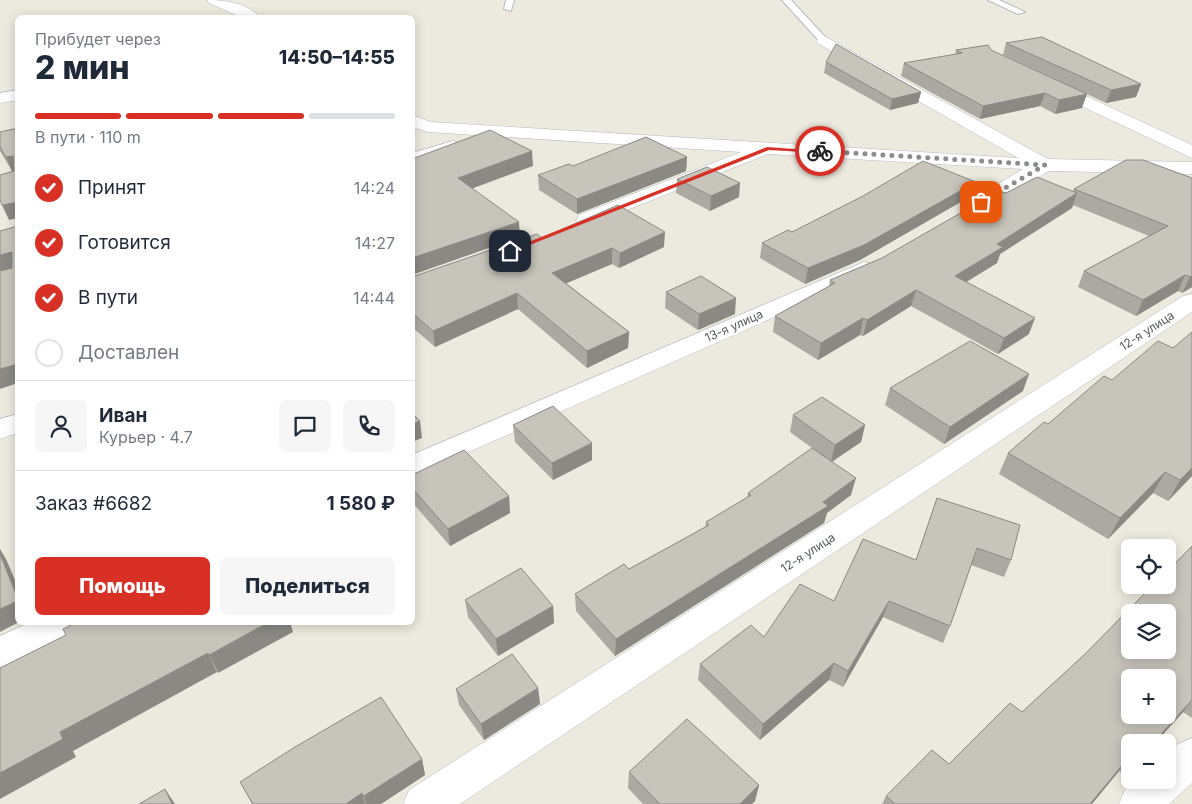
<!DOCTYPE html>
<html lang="ru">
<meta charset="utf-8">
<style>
:root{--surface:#fff;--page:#f6f6f7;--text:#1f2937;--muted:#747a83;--line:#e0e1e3;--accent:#d93025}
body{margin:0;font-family:Inter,sans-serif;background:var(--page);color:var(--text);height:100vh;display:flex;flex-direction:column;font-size:19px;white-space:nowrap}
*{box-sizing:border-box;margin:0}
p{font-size:16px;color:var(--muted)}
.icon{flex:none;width:28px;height:28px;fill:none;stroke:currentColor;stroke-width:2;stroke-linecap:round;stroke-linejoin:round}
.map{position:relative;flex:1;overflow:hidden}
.sheet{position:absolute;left:15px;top:15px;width:400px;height:610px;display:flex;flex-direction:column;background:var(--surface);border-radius:8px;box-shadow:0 2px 12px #0003}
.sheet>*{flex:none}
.controls{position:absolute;left:1121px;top:539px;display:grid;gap:10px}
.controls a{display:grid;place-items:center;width:55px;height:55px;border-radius:8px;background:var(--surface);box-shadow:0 2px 12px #0003;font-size:25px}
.pin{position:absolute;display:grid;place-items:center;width:42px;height:42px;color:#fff;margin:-21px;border-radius:10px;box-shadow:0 2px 8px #0006}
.courier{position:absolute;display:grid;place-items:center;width:50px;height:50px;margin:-25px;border:4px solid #d93025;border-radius:50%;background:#fff;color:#222;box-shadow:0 1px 6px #0007}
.headline em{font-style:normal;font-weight:800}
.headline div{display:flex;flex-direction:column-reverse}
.headline{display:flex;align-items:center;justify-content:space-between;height:85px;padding:0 20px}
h1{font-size:32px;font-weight:800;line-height:38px}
.bar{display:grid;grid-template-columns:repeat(4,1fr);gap:8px 5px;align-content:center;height:60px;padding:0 20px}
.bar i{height:6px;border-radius:4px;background:var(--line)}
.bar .current{background:var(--accent)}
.bar p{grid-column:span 4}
.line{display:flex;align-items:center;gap:12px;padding:0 20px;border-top:1px solid var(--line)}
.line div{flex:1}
.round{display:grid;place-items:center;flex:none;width:52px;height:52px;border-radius:8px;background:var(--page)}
ol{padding:0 20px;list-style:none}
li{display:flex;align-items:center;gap:15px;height:55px}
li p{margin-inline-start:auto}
li .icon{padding:5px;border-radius:50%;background:var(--accent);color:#fff;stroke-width:4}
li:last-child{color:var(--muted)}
li i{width:28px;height:28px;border:2px solid var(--line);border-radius:50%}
.button{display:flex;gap:10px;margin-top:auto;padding:10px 20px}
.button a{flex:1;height:58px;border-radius:8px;background:var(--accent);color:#fff;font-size:20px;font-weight:800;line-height:58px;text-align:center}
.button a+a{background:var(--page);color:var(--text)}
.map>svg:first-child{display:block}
</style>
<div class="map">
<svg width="1192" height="804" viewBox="0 0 1192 804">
<rect width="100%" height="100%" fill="#eceade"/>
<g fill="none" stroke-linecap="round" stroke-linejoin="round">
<g stroke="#b6b9bf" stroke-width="2">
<g id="service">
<path d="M506 0H514L511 11 504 9Z"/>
<path d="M782 0H791L827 39V43H821Z"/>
<path d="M988 0H999L1025 12 1018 14Z"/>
</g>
</g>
<g stroke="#b6b9bf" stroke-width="1">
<g id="minor">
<path d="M207 0C225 0 248 3 261 18H243L209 3Z"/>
<path d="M824 36 1048 159 1192 162V174L1049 171 976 213 969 215 962 213 959 209 962 205 1023 169 768 154 587 226 579 225 576 220 579 215 741 152 428 132 412 127V115L431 122 1018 158 819 44 816 41 819 38Z"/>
<path d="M1051 80 1192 145V158L1045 89 1043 85 1045 81Z"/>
<path d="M18 90V100L0 103V93Z"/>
<path d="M453 141 460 143 462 147 460 151 412 165V153Z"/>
<path d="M864 262 872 264 876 269 872 274 412 477V455Z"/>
<path d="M1192 294V312L460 804H403L409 790 1183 296Z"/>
<path d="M18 414V433L0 439V419Z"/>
<path d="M31 622H84L79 632 0 668V636Z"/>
<path d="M1192 738V783L1169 804H1119L1125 790 1136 780H1168V753L1178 744Z"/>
</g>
</g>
<use href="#service" fill="#fff" fill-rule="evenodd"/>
<use href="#minor" fill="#fff" fill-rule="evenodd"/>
</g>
<g fill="#aba9a1">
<path d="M1006 43 1141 84 1136 97 1106 103 1003 55Z"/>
<path d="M956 50H991L1082 108 1055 114 1040 106 980 119 901 76 904 63 955 55Z"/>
<path d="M826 62 921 92 918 103 890 110 824 73Z"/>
<path d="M18 128 9 220 12 171 0 151V132Z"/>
<path d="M687 157 686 171 577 214 539 190 538 175 573 166Z"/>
<path d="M1192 178V287L1182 293 1178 291 1136 316 1078 287 1084 271 1149 236 1073 205 1072 208 1000 254 997 263 966 282 1029 334 998 354 911 306 863 336 860 335 818 360 773 332 775 316 829 286 830 280 882 258 1006 193 1073 191 1074 189Z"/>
<path d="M677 179 739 197 710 211 676 193Z"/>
<path d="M976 182 971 196 860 260 805 284 760 258 762 243 792 232Z"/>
<path d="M542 238 664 247 619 268 612 264 566 283 629 332 628 348 587 368 518 309 435 347 412 327V277Z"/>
<path d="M666 292 735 314 698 330 665 308Z"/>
<path d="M890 388 1023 391 944 444 885 405Z"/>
<path d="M793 415 865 425 861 442 832 462 851 495 827 513 824 523 615 656 576 611 575 594 629 569 705 527 706 522 747 498 748 493 819 453 790 432Z"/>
<path d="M1048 424 1192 476 1168 501 1153 493 1108 539 999 474 1008 453Z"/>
<path d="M513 425 592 443V460L553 480 515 442Z"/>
<path d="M412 475 509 496 510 513 450 546 412 502Z"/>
<path d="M937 498 1011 560 1004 577 971 565 950 626 943 643 883 617 843 687 829 680 760 740 698 680 700 664 764 637 916 560Z"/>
<path d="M1192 546V718L1183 712 1156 742H1130V772L1126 777 1119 771 1092 804H882L886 796 949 764 1022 712 1084 655Z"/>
<path d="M465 600 553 606 554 623 498 656 468 617Z"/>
<path d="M538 688 540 704 484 740 459 705 456 689Z"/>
<path d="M422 759 425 775 381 804H252L240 782Z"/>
<path d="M629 772 759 785 755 801 752 804H643L628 788Z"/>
</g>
<g fill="#8b8983">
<path d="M1141 84 1136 97 1106 103 1111 90Z"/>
<path d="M921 92 918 103 890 110 892 99Z"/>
<path d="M1045 93 1040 106 980 119 983 106Z"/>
<path d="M1087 94 1082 108 1055 114 1059 100Z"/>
<path d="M532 151 533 166 460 193 458 178Z"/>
<path d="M13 156 18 171H12L6 157Z"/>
<path d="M687 157 686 171 577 214V199Z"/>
<path d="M976 182 971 196 860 260 805 284 808 268Z"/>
<path d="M740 183 739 197 710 211 711 196Z"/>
<path d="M1077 193 1072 208 1000 254 997 263 950 292 955 276 997 244Z"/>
<path d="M18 202V218L9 220 2 205Z"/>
<path d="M519 222 520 237 412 275V258Z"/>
<path d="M665 232 664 247 619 268 620 253Z"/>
<path d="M612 248V264L553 289 552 273Z"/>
<path d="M12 252 18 268 0 272V255Z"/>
<path d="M1185 275 1178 291 1136 316 1143 300Z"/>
<path d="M1192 276V287L1182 293 1190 277Z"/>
<path d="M916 290 911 306 863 336 867 320Z"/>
<path d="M517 293 518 309 435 347 433 331Z"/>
<path d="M736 298 735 314 698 330 699 314Z"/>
<path d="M863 318 860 335 818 360 821 343Z"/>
<path d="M1035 318 1029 334 998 354 1004 338Z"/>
<path d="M629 332 628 348 587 368V351Z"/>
<path d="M18 364V383L0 389V369Z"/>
<path d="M1029 374 1023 391 944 444 950 427Z"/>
<path d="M420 421 422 438 412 442V424Z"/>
<path d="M865 425 861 442 831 462 835 445Z"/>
<path d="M592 443V460L553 480 552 463Z"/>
<path d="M1192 468V476L1168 501 1180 480Z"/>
<path d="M1165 472 1153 493 1108 539 1120 518Z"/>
<path d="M856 478 851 495 827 513 824 523 615 656 616 639 823 502Z"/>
<path d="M509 496 510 513 450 546 448 529Z"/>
<path d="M0 549 6 559 18 587V599L0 554Z"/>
<path d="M18 601V622H19L0 632V609Z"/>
<path d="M889 601 883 617 843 687 848 671Z"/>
<path d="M553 606 554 623 498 656 496 639Z"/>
<path d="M269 622H290L293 632 218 673 209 655Z"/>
<path d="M208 653 217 672 73 751 76 757 0 799V773L60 732Z"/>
<path d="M834 663 829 680 760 740 763 724Z"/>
<path d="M538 688 540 704 484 740 481 724Z"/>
<path d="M1192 700 1183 712 1156 742H1154Z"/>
<path d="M1130 756 1119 771 1092 804H1090Z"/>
<path d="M422 759 425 775 381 804H366L364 796Z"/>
<path d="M759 785 755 801 752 804H740Z"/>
<path d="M165 789 175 804H172Z"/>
<path d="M362 793 365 804H346Z"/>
</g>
<g fill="#c7c4bb" stroke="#8b8983" fill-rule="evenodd">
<path d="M1042 37 1141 84 1111 90 1006 43Z"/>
<path d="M836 44 921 92 892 99 826 62Z"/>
<path d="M988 45 991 50 1087 94 1059 100 1045 93 983 106 904 63 962 53 956 50Z"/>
<path d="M18 128V202L2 205 0 200V175L14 171 13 156 6 157 0 147V132Z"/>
<path d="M490 130 532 151 458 178 519 222 412 258V159Z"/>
<path d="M646 137 687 157 577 199 538 175 569 164 573 166Z"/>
<path d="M1126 160H1143L1192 178V276L1190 277 1185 275 1143 300 1084 271 1168 226 1074 189Z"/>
<path d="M923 161 976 182 864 245 808 268 762 243 788 230 792 232 863 196Z"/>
<path d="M707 167 740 183 711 196 677 179Z"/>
<path d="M1037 177 1077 193 997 244 1003 247 955 276 1035 318 1004 338 916 290 867 320 863 318 821 343 775 316 835 283 830 280 882 258 999 191 1006 193Z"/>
<path d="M618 205 665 232 620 253 612 248 552 273 629 332 587 351 517 293 433 331 412 313V277L537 234 542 238Z"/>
<path d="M18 226V364L0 369V271L12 268V252L0 255V231Z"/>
<path d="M701 276 736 298 699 314 666 292Z"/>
<path d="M1192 332V468L1180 480 1165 472 1120 518 1008 453 1044 422 1048 424 1104 376 1112 380 1158 341 1173 348Z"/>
<path d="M970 341 1029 374 950 427 890 388Z"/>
<path d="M822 397 865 425 835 445 793 415Z"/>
<path d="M553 406 592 443 552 463 513 425Z"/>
<path d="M412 413 420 421 412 424Z"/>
<path d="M812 448 856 478 823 502 828 506 616 639 575 594 624 564 629 569 709 525 706 522 751 495 748 493Z"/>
<path d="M464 450 509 496 448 529 412 488V475Z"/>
<path d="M937 498 1020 525 1011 560 977 548 950 626 889 601 848 671 834 663 763 724 700 664 751 625 764 637 800 584 834 601 863 539 916 560Z"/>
<path d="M1192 546V700L1154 742H1130V756L1090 804H895L886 796 932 750 949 764 1010 703 1022 712 1084 655 1153 585H1168V571ZM1130 612H1168V650H1130ZM1130 678H1168V715H1130Z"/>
<path d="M0 554 18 599V601L0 609Z"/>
<path d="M521 568 553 606 496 639 465 600Z"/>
<path d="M77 622H269L209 655 208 653 60 732 63 739 0 773V668L66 635 63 629Z"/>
<path d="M512 654 538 688 481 724 456 689Z"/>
<path d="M381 697 422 759 364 796 362 793 346 804H253L240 782 295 747Z"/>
<path d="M687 719 759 785 740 804H660L629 772Z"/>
<path d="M165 789 172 804H139Z"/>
</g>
<path fill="#d93025" d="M767 147 822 151 820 153 769 150 512 252 506 251Z"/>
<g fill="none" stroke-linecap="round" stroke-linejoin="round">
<path stroke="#8b8d8d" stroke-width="5" stroke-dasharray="0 9" d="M820 151 1045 165 981 202"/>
</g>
<g text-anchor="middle" stroke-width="5" stroke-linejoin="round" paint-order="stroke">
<g font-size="12" fill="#575b61" stroke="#fff">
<text transform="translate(734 326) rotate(-24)" y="4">13-я улица</text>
<text transform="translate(1147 331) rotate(-33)" y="4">12-я улица</text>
<text transform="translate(808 553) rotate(-33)" y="4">12-я улица</text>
</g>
</g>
</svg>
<div class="controls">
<a><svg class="icon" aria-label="locate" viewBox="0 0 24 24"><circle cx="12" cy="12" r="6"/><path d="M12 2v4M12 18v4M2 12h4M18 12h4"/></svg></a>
<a><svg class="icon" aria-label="layers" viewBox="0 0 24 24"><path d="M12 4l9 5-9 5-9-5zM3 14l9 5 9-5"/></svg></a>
<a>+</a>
<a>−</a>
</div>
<div class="pin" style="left:981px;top:202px;background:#ea580c"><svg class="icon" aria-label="bag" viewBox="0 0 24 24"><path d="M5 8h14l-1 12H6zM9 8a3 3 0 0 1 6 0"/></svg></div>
<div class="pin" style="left:510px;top:251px;background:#1f2937"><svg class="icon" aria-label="home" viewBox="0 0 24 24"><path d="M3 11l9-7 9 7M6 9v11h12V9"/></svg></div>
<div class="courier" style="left:820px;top:151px"><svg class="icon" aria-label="bike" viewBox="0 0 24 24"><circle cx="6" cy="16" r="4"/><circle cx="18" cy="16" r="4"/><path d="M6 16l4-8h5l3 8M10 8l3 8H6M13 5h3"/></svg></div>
<section class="sheet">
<div class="headline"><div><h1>2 мин</h1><p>Прибудет через</p></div><em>14:50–14:55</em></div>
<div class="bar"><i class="current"></i><i class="current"></i><i class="current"></i><i></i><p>В пути · 110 m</p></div>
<ol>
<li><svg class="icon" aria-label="check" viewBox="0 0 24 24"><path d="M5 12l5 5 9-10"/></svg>Принят<p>14:24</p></li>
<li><svg class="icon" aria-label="check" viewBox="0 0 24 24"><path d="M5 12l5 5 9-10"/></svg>Готовится<p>14:27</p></li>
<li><svg class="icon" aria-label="check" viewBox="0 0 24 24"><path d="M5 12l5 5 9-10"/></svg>В пути<p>14:44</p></li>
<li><i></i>Доставлен</li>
</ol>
<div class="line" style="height:90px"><a class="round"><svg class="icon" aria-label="person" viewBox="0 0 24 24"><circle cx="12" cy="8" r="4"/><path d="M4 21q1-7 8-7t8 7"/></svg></a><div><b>Иван</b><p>Курьер · 4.7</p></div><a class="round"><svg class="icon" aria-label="chat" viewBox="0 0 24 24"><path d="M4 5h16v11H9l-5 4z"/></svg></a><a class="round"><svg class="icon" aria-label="phone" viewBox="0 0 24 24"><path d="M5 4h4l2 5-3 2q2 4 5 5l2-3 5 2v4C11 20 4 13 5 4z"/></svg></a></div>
<div class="line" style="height:65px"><div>Заказ #6682</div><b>1 580 ₽</b></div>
<div class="button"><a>Помощь</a><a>Поделиться</a></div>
</section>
</div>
